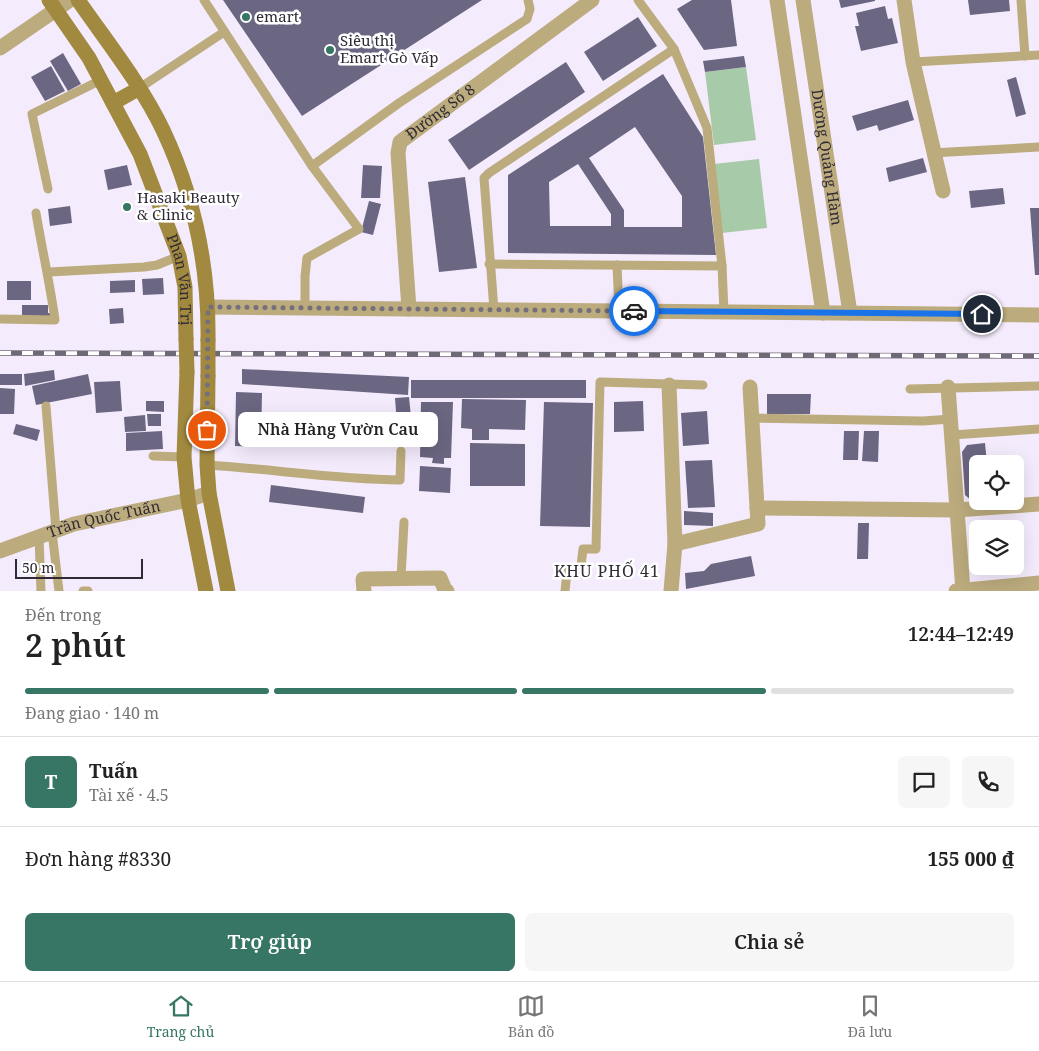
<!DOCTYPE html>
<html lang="vi">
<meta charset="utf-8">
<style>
:root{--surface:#fff;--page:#f6f6f6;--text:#222;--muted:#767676;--line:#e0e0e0;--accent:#377665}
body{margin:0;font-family:"Noto Serif",serif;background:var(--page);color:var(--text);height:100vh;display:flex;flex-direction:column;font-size:19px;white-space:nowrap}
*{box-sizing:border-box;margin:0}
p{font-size:16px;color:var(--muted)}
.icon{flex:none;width:28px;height:28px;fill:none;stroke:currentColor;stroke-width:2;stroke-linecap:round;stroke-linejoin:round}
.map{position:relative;height:591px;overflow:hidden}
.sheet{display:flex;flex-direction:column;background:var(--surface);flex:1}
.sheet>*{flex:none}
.fabs{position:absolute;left:969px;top:455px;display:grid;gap:10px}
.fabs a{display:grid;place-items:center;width:55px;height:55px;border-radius:8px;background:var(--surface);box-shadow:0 5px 20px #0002;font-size:25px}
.scale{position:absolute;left:15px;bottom:12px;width:128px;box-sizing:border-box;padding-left:5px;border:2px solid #302a35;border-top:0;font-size:14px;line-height:18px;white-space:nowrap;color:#302a35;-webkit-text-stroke:4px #fff;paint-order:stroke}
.pin{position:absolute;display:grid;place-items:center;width:42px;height:42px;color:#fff;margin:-21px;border:2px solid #fff;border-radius:50%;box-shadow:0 1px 5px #0007}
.courier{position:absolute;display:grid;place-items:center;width:50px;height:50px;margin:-25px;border:4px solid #1a73e8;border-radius:50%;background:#fff;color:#222;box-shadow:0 1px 6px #0007}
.bubble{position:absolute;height:35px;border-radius:8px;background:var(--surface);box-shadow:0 5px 20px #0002;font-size:16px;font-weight:600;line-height:35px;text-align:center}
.head em{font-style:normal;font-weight:600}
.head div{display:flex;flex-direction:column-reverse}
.head{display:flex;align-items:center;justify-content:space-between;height:85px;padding:0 25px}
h1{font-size:32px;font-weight:600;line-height:38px}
.bar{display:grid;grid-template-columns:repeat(4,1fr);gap:8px 5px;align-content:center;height:60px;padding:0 25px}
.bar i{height:6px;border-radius:4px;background:var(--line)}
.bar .current{background:var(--accent)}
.bar p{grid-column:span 4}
.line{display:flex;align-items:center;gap:12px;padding:0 25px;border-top:1px solid var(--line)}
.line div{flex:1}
.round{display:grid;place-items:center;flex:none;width:52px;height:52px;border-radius:8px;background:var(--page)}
.primary-button{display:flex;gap:10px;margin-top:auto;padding:10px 25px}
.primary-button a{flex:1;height:58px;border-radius:8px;background:var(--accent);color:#fff;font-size:20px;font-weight:600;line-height:58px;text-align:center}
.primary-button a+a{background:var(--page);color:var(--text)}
.menu{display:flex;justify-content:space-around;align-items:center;height:70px;border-top:1px solid var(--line);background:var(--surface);font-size:14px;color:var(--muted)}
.menu a{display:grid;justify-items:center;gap:2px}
.menu .current{color:var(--accent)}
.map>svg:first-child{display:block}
</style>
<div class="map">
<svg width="1039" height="591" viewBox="0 0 1039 591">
<rect width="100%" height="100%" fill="#f4ebfd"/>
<g fill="#a7cba9">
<path d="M746 67 756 140 714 145 705 72Z"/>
<path d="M759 159 767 228 722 233 714 164Z"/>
</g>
<g fill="#6b6681" fill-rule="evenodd">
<path d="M223 0H482L302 116Z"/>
<path d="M692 0H731L737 46 704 50 677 9Z"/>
<path d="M839 0H875V1L841 8Z"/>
<path d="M968 0H1009L1010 11 970 15Z"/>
<path d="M885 6 888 19 892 18 898 43 861 51 855 26H859L856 13Z"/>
<path d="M638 17 657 46 603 81 584 52Z"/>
<path d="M63 53 81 84 68 91 50 61Z"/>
<path d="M744 56 746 67 705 72 703 61Z"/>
<path d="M566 62 585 92 469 170 448 140Z"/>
<path d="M51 66 65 91 45 101 31 77Z"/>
<path d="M663 74 703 137 716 255 508 253V175ZM635 127 682 196V227H624V210L589 158ZM578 164 611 214V226H550L549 182Z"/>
<path d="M1016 77 1026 114 1016 117 1007 80Z"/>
<path d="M908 100 914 120 879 131 877 125 857 131 852 116Z"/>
<path d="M923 158 927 172 889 182 886 168Z"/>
<path d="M127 165 132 185 108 190 104 170Z"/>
<path d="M363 165 382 166 380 198H361Z"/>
<path d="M465 177 477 268 439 272 428 182Z"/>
<path d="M1003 188 1005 204 971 208 969 191Z"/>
<path d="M369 201 381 204 373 235 361 232Z"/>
<path d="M70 206 72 223 50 226 48 209Z"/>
<path d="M1030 208H1039V275H1035Z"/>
<path d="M163 278 164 294 143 295 142 279Z"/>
<path d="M135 280V292L110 293V281Z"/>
<rect x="7" y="281" width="24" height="19"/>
<path d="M22 305H48V313H55V324L22 323Z"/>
<path d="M123 308 124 323 110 324 109 309Z"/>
<path d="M242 369 409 377 408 395 242 384Z"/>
<path d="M54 370 55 380 25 386 24 374Z"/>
<rect x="0" y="374" width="22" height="11"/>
<path d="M88 374 92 394 36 405 32 386Z"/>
<rect x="411" y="380" width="175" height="18"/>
<path d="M120 381 122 411 96 413 94 382Z"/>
<path d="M0 388 15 389 14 414H0Z"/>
<path d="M236 392 262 393 261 447 235 446Z"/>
<path d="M767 394H811L810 414H767Z"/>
<path d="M409 397 413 437 398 438 395 398Z"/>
<path d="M462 399 526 400 525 430 489 429V440H472V429L461 428Z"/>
<path d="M146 401H164V412L146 411Z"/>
<path d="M643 401 644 431 614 432V402Z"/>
<path d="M421 402H453L451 458H444V464L432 463 433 458 420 457Z"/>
<path d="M544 402 593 403 590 527 540 526Z"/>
<path d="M707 411 709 444 683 446 681 413Z"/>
<path d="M147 414H161V426H148Z"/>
<path d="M145 415 146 431 125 432 124 417Z"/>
<path d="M16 424 40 430 37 441 13 434Z"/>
<path d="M162 431 163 449 126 451V433Z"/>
<path d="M844 431H859L858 460H843Z"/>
<path d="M864 431H879L878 462 862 461Z"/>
<path d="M470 443 525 444V486H470Z"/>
<path d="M985 443 987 464H978V501H972L965 495 962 452 967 445Z"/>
<path d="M712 460 715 507 688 508 685 461Z"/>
<path d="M420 466 451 468 450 493 419 491Z"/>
<path d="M271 485 365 497 363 513 269 502Z"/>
<path d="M684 511 713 513V526L684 525Z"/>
<path d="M858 523H869L868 559H857Z"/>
<path d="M751 556 755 576 686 589 685 573 704 571 711 564Z"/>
</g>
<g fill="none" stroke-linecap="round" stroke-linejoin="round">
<g stroke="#bbab7d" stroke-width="9">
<path d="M204 0 312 166 359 229 307 258 305 276V308"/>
<path d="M638 0 674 49 707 128 722 266 724 312"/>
<path d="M1021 0 1025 56"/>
<path d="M913 62 1039 55"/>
<path d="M138 89 224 32"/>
<path d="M932 153 1039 147"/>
<path d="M312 166 399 103 527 19 530 9 528 0"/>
<path d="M48 189 32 114 101 80"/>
<path d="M489 264 722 266"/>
<path d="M617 265 619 311"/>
<path d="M49 272 144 267 157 265 179 256"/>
<path d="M494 310 484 178 489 173 674 49"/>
<path d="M0 319 55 320C50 284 42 249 36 213"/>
<path d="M910 389 1039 386"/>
<path d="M46 406 56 531"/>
<path d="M751 418 923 421 951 419"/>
<path d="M952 435 1039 429"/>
<path d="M153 456 184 457"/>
<path d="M207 465C271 469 335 479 400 480L401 451"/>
<path d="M52 532 59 591"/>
<path d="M39 537 41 591"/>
<path d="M401 578 404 522"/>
<path d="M83 591H88"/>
<path d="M565 591 567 572 580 574 583 549H596L600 382 703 385"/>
</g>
<g stroke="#bbab7d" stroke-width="15">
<path d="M904 0 913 62 943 191"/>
<path d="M0 48 70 0"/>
<path id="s1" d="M409 309 398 153 400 142 592 0"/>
<path d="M669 385 675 544"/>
<path d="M948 387 963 591"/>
<path d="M757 508 957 510 1039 504"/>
<path id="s2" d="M0 551 74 524 188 500 209 493"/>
<path d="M364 591 363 579 440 578 445 590 447 591"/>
<path d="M671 591 675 544 758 524 750 387"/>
<path d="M956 591 1039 583"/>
</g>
<g stroke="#bbab7d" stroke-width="15">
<path d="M777 0 823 313"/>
<path id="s3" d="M803 0 850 313"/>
<path d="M208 307 1039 315"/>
</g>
<g stroke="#a1893f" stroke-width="15">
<path id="s4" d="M49 0 89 58 140 154 179 256 185 287 186 339"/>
<path d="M78 0C107 42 141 84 163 130 194 196 209 268 208 340"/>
<path d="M113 103 138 89"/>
<path d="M187 372 184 457 188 500 206 591"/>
<path d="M208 376 207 465 209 493 228 591"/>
</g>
<g stroke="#6f6875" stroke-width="5.5">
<path id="rail" d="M0 353 1039 356"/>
</g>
<use href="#rail" stroke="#fff" stroke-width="4" stroke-dasharray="11" stroke-linecap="butt"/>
<g stroke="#a1893f" stroke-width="15">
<path d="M186 339 187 372"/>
<path d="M208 340V376"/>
</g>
</g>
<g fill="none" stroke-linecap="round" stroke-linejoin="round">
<path stroke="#756e7b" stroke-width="5" stroke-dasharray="0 9" d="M207 430 208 307 634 311"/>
<path stroke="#1a73e8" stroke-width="6" d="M634 311 982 314"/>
</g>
<g fill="#377665" stroke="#fff" stroke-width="2">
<circle cx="246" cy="17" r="5"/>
<circle cx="330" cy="50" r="5"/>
<circle cx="127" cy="207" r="5"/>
</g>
<g text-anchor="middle" stroke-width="5" stroke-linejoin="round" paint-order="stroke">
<g font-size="15" fill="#302a35" stroke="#fff" text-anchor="start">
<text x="256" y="22">emart</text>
<text x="340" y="46">Siêu thị<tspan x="340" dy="17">Emart Gò Vấp</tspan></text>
<text x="137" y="203">Hasaki Beauty<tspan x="137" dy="17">&amp; Clinic</tspan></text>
</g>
<g font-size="15" fill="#302a35" stroke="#fff">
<text dy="5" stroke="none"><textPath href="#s1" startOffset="218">Đường Số 8</textPath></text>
<text dy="5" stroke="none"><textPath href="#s3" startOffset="159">Dương Quảng Hàm</textPath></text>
<text dy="5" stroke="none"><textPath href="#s4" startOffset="312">Phan Văn Trị</textPath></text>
<text dy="5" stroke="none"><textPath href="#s2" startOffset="109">Trần Quốc Tuấn</textPath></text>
</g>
<g font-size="16" letter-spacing="1" fill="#302a35" stroke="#fff">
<text x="607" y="577">KHU PHỐ 41</text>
</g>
</g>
</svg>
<div class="fabs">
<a><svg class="icon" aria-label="locate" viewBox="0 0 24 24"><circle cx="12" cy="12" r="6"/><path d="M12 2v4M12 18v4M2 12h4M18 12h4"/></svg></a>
<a><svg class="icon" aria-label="layers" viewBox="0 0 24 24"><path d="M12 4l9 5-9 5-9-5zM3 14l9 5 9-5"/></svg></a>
</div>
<div class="scale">50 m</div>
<div class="pin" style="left:207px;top:430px;background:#ea580c"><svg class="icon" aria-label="bag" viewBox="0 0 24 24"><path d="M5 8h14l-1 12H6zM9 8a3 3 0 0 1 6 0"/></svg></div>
<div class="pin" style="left:982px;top:314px;background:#1f2937"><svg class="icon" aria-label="home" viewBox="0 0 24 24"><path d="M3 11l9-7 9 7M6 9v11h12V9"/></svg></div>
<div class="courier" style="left:634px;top:311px"><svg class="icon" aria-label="car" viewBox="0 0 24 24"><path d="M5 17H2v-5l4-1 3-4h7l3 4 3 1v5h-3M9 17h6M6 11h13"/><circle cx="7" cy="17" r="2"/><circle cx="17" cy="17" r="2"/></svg></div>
<div class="bubble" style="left:238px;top:412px;width:200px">Nhà Hàng Vườn Cau</div>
</div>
<section class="sheet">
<div class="head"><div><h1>2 phút</h1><p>Đến trong</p></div><em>12:44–12:49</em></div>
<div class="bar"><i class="current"></i><i class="current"></i><i class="current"></i><i></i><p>Đang giao · 140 m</p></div>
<div class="line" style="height:90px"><b class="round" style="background:var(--accent);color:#fff">T</b><div><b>Tuấn</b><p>Tài xế · 4.5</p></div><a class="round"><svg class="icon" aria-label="chat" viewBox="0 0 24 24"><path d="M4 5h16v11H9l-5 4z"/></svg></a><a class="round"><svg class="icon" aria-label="phone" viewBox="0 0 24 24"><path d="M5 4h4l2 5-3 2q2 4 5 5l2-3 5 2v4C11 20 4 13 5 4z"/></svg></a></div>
<div class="line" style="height:65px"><div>Đơn hàng #8330</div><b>155 000 ₫</b></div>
<div class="primary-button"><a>Trợ giúp</a><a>Chia sẻ</a></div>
</section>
<nav class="menu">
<a class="current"><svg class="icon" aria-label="home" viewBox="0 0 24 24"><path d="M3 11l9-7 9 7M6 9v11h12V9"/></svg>Trang chủ</a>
<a><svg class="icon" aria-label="map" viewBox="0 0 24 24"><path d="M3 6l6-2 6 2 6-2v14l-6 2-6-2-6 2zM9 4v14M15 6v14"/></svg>Bản đồ</a>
<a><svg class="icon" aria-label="saved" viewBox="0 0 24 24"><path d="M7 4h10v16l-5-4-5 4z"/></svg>Đã lưu</a>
</nav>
